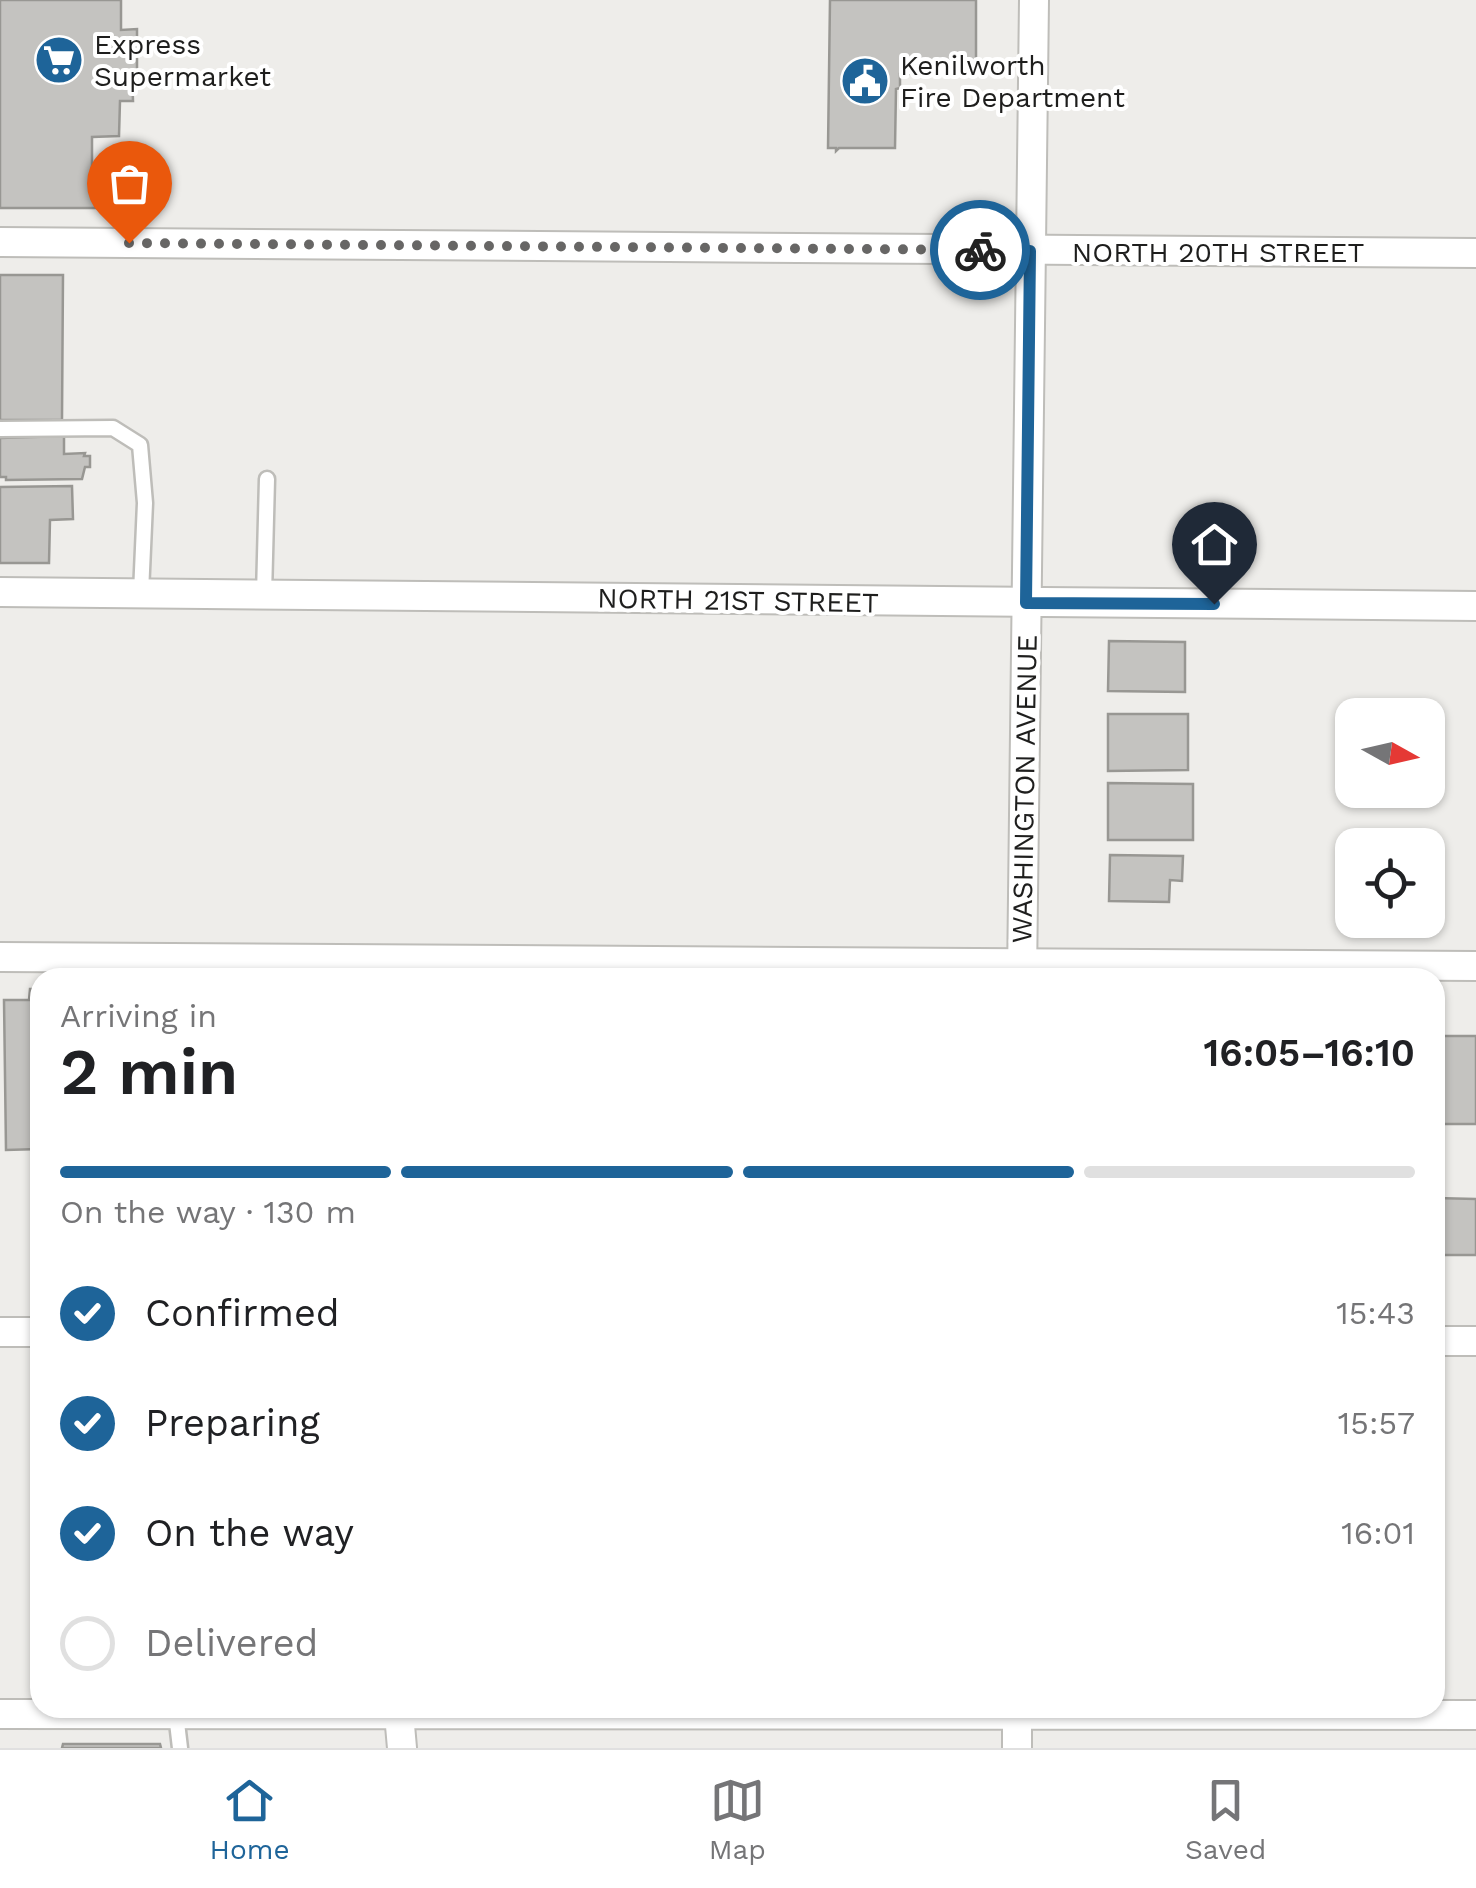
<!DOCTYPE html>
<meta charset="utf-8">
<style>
:root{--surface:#fff;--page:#f2f2f2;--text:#202124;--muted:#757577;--line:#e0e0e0;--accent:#1e6499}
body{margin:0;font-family:"Work Sans",sans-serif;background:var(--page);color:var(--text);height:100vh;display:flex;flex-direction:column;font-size:38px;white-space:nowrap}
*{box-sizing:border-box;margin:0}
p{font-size:32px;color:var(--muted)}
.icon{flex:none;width:55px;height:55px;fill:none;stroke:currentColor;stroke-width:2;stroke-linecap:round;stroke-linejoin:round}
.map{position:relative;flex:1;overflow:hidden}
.drawer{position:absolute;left:30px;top:968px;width:1415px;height:750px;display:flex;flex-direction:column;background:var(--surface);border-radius:30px;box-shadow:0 2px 8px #0004}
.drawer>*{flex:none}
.needle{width:65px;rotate:98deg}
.tools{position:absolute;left:1335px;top:698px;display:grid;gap:20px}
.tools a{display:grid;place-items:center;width:110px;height:110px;border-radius:20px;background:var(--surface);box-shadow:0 2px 8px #0004;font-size:50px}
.pin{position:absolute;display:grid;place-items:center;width:85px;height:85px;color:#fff;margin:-102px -42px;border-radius:50% 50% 50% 0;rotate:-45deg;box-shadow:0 0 10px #0007}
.pin .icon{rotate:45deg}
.courier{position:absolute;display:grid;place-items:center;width:100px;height:100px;margin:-50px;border:8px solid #1e6499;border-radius:50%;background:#fff;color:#222;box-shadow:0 2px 12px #0007}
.headline em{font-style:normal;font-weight:600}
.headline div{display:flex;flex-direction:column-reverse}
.headline{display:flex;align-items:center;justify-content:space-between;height:170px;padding:0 30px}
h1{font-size:65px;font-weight:600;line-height:75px}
.bar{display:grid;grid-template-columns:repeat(4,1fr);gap:15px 10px;align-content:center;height:120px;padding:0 30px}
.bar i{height:12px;border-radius:8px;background:var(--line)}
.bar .active{background:var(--accent)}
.bar p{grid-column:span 4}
ol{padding:0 30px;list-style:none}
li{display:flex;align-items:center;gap:30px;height:110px}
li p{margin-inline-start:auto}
li .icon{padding:10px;border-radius:50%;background:var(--accent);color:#fff;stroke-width:4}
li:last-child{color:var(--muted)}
li i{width:55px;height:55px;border:5px solid var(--line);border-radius:50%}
.menu{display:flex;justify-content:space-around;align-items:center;height:140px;border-top:2px solid var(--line);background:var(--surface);font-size:28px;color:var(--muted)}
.menu a{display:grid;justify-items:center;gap:5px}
.menu .active{color:var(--accent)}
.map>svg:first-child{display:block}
</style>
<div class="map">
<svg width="1476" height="1748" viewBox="0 0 1476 1748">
<rect width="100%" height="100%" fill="#eeedea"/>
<g fill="#c4c3c0" stroke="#989793" stroke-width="2.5">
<path d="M0 0H121V30L137 29V74H132L133 101H120L119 136 92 137V184L119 185 120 208H0Z"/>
<path d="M830 0H976V73L900 74V88L896 89 895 148H839L836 151V148H828Z"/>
<path d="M0 275H63L62 420H0Z"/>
<path d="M64 436V454L85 453 84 456H90V467H85L82 479 6 480V477H0V438Z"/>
<path d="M72 486 73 519 50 520 49 563H0V487Z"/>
<path d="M1109 641 1185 642V692L1108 691Z"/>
<path d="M1108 714H1188V770L1108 771Z"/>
<path d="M1108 783 1193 784V840H1108Z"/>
<path d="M1110 855 1183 856 1182 881 1170 880 1169 902 1109 901Z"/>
<path d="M30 989H40V1149L6 1150 4 1000H29Z"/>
<rect x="1435" y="1036" width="41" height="88"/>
<path d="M1435 1198 1476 1199V1255H1435Z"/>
<path d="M63 1744H160L161 1748H62Z"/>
</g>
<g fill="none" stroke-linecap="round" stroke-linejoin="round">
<g stroke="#bebdb9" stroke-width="19">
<g id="lane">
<path d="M0 429 113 428 140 445 145 503 141 593"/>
<path d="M264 595 267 479"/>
<path d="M176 1714 180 1748"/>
</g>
</g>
<g stroke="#bebdb9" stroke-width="32">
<g id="street">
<path d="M0 242 1476 253"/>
<path d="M0 592 1476 606"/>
<path d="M0 957 1476 966"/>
<path d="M1022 978 1034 0"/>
<path d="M0 1332H40"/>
<path d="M1435 1341H1476"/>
<path d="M0 1714 1476 1715"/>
<path d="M399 1714 402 1748"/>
<path d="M1017 1748V1708"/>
</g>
</g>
<use href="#lane" stroke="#fff" stroke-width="14"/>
<use href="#street" stroke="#fff" stroke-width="28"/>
</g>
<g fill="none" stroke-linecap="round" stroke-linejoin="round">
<path stroke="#676665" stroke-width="10" stroke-dasharray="0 18" d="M129 243 980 250"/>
<path stroke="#1e6499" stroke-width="12" d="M980 250 1030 251 1026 603 1214 604"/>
</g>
<defs>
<g id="supermarket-disc" transform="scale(2.5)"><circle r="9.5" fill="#1e6499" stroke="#fff"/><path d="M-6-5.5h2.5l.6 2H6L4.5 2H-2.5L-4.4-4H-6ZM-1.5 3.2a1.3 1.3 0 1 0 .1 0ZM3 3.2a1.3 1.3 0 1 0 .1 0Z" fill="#fff"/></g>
<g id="civic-disc" transform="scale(2.5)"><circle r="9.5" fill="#1e6499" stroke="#fff"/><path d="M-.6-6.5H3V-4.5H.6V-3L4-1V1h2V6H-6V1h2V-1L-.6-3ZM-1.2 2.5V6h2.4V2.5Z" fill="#fff"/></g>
</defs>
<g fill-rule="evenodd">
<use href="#supermarket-disc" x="59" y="60"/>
<use href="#civic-disc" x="865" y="81"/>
</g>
<g text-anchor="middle" stroke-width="8" stroke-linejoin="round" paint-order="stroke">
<g font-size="28" fill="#1e1e1d" stroke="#fff" text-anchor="start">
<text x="94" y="54">Express<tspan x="94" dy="32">Supermarket</tspan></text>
<text x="900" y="75">Kenilworth<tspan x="900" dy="32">Fire Department</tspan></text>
</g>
<g font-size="28" fill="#1e1e1d" stroke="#fff">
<text x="1218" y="262">NORTH 20TH STREET</text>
<text transform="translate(738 600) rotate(1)" y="10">NORTH 21ST STREET</text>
<text transform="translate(1024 789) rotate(-89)" y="10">WASHINGTON AVENUE</text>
</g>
</g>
</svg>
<div class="tools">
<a><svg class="needle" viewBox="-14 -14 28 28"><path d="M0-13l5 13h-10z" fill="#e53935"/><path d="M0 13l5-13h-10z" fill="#757577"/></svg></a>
<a><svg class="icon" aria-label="locate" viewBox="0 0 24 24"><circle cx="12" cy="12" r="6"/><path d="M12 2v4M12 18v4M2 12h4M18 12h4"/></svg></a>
</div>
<div class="pin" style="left:129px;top:243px;background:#ea580c"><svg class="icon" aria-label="bag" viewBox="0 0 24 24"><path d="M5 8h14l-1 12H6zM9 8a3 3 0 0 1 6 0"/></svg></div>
<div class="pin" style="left:1214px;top:604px;background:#1f2937"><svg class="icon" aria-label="home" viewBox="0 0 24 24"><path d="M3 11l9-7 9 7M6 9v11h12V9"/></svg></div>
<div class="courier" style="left:980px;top:250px"><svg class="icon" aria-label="bike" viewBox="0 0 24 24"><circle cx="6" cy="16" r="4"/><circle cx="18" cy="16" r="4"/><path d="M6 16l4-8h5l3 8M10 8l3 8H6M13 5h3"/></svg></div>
<section class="drawer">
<div class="headline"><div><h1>2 min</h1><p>Arriving in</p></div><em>16:05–16:10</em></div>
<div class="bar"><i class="active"></i><i class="active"></i><i class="active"></i><i></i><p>On the way · 130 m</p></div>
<ol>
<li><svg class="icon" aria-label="check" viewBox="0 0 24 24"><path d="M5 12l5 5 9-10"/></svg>Confirmed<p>15:43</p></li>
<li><svg class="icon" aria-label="check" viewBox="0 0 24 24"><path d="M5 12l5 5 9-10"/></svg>Preparing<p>15:57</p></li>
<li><svg class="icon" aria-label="check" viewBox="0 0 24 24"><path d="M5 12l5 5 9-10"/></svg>On the way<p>16:01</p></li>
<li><i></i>Delivered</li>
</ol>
</section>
</div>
<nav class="menu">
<a class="active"><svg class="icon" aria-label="home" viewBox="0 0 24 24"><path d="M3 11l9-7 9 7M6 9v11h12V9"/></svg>Home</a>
<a><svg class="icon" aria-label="map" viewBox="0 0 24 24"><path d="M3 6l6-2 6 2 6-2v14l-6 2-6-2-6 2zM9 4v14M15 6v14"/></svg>Map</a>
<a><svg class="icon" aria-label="saved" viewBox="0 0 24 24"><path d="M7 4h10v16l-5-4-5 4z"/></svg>Saved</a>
</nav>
